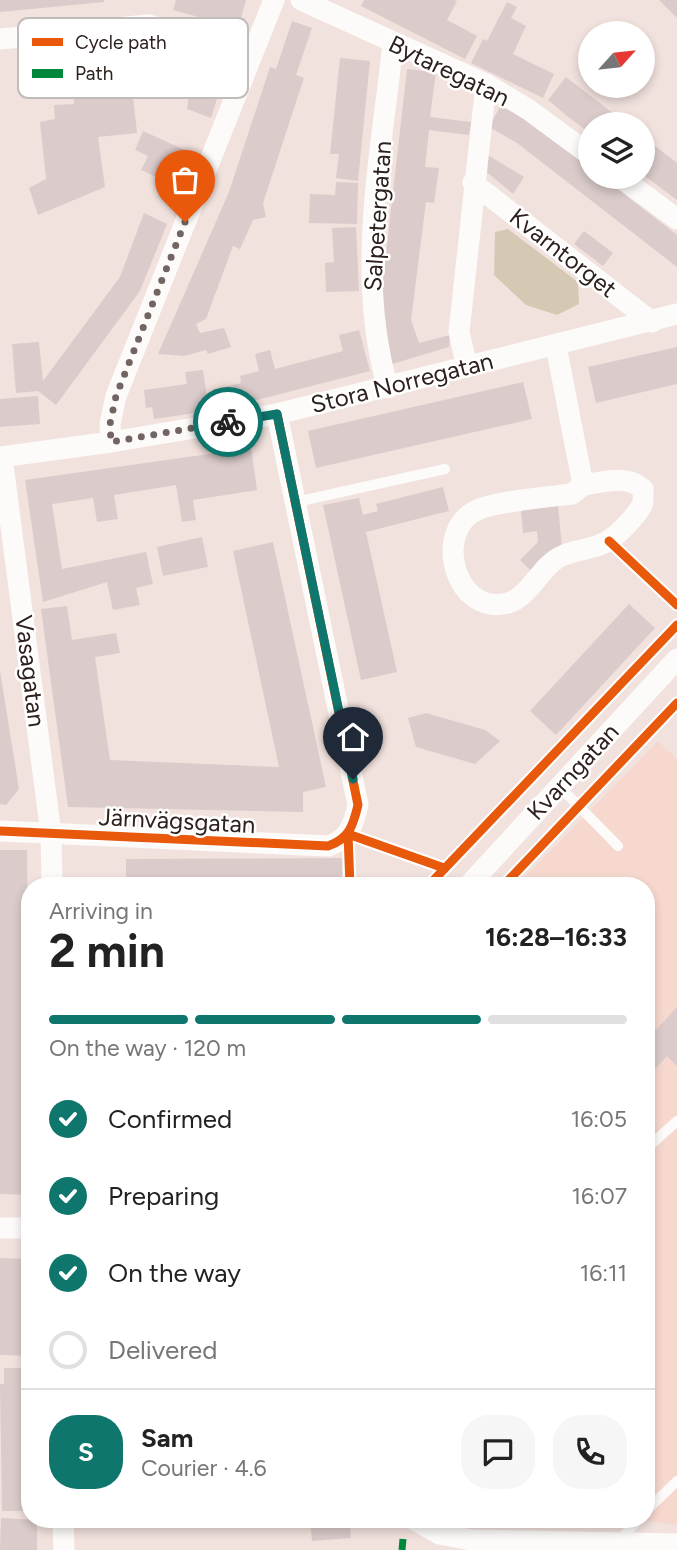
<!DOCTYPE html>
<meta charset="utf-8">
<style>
:root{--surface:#fff;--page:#f6f6f6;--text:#222;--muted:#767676;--line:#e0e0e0;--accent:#0f766e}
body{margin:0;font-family:Figtree,sans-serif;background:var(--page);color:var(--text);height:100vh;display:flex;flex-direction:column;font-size:26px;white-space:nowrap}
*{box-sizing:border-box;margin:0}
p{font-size:23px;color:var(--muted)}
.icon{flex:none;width:38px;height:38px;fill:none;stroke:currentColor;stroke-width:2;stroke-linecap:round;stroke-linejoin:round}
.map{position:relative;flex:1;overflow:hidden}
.drawer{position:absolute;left:21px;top:877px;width:634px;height:651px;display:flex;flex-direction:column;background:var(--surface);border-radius:28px;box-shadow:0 4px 10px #0003}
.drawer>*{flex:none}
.needle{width:46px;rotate:63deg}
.tools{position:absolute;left:578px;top:21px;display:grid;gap:14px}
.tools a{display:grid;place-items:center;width:77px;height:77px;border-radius:50%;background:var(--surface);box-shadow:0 4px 10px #0003;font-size:35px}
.pin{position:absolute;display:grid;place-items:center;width:60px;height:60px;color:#fff;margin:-72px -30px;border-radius:50% 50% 50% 0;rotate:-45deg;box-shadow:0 0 7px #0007}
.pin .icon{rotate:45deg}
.courier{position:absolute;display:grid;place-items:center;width:70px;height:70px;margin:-35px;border:5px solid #0f766e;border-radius:50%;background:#fff;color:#222;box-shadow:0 2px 9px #0007}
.summary em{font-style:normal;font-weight:700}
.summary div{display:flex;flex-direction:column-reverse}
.summary{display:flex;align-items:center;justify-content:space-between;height:119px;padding:0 28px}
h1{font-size:46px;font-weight:700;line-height:52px}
.bar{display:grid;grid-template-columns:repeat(4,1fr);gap:10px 7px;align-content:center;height:84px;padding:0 28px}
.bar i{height:9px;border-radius:5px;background:var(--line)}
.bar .selected{background:var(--accent)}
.bar p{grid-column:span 4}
.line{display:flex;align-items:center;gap:18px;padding:0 28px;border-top:2px solid var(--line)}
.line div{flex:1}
.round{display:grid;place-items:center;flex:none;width:74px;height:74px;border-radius:28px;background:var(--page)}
ol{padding:0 28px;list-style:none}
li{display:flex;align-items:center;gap:21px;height:77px}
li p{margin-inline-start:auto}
li .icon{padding:7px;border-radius:50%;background:var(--accent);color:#fff;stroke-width:4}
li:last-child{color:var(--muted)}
li i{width:38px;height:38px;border:4px solid var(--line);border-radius:50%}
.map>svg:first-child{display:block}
</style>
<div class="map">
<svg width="677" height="1550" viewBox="0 0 677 1550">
<rect width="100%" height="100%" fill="#f2e2de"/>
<path fill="#f7d8cf" d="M658 741 677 759V1525L637 1519H646V886H516Z"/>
<path fill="#d6c9b4" d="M508 229 578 282 579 304 557 315 526 305 494 275 495 232Z"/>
<g fill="#dbcbcb">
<path d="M0 0H104V2L0 12Z"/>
<path d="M176 0H246L238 28 173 10Z"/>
<path d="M364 0H454L457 1 447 20 477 36 465 59 361 6Z"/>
<path d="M659 0H677V18Z"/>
<path d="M507 2 517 7 511 18 526 26 513 54 554 74 543 98 471 63 483 39 487 41Z"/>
<path d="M292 21 312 28 296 75 304 78 263 203 266 217 253 220 240 249 233 246 206 319 196 324 200 333 224 328 231 347 208 354 206 350 184 356 158 354 229 192 270 67 276 69Z"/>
<path d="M128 50 137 133 98 137 105 187 38 215 29 188 46 179 40 122 55 119 54 105 74 104 70 57Z"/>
<path d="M204 54 228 63 211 118 187 109 189 93 163 89 165 60 200 64Z"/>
<path d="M340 58 370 61 358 181 336 178 339 154H330Z"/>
<path d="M407 69 436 72 430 117 471 122 469 135 429 130 425 167 439 168 434 203 426 202 411 320 419 343 450 335 449 347 392 364 381 297Z"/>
<path d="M566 77 605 107 627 124H590V133L567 116 548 100Z"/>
<path d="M501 105 532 122 590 167V177H602L677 235V267L517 143 489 127Z"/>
<path d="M143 131 196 155 181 188 141 170 148 156 135 150Z"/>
<path d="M642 136 677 163V200L642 174Z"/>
<path d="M486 154 524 177 513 194 483 169Z"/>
<path d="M336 182 358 183 357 224 309 223 310 194 335 195Z"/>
<path d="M144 213 167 224 140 291 56 405 38 391 16 393 12 344 39 342 43 381 120 277Z"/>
<path d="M356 227 359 291 326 292 325 263 334 262 332 228Z"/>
<path d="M584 231 613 253 603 266 574 244Z"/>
<path d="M359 330 370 371 218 410 213 390 241 383 240 376 259 371 255 354 270 350 275 369 343 351 339 335Z"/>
<path d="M677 347V384L596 403 588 367Z"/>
<path d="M203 370 209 411 154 419 152 407 146 408 144 390 187 384 185 372Z"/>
<path d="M523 382 532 419 316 468 308 431Z"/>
<path d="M38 396 40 424 0 427V399Z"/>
<path d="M251 448 257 490 193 500 196 520 182 522 176 485 114 495 118 519 97 522 93 498 52 504 62 569 146 552 153 584 136 588 140 605 113 610 107 582 43 602 25 480Z"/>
<path d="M443 487 449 511 366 532 397 672 361 680 323 505 359 498 363 515 378 511 376 504Z"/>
<path d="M558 506 562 547 533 573 520 560 538 542 537 531 523 533 521 510Z"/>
<path d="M202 537 208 567 163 576 157 547Z"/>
<path d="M273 542 326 787 303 792V812L68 807 41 609 67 606 72 640 116 633 120 653 95 657 110 760 279 767 233 551Z"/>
<path d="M629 604 655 628 556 735 530 711Z"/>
<path d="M0 671 19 789 6 805 0 804Z"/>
<path d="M426 713 485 730 500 741 475 764 416 747 408 718Z"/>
<path d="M0 850H27L30 1195 0 1194Z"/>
<path d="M342 858V886H126V859Z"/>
<path d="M677 1007V1066L667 1056 648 1077 646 1020 656 1030Z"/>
<path d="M0 1258 30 1259V1356L0 1355Z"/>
<path d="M4 1368H30V1511H2L0 1384H4Z"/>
<path d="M1 1518 37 1520V1550H0Z"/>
<path d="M310 1519H349L351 1538 312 1541Z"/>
</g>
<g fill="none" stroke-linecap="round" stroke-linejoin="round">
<g stroke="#fdfbfa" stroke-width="10">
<path d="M296 502 445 469"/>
<path d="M560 787 618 846"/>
<path d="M646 1149 677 1121"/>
<path d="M646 1511 677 1481"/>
<path d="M617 1543 639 1519"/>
</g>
<g stroke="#fdfbfa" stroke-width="21">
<path d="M301 0 486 84 529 110 590 155"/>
<path d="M0 39 148 25 191 36"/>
<path d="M620 177 677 219"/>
<path d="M473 183 652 322"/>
<path d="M556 346 583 485C604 482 626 474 643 489 643 493 644 501 642 505 637 515 619 534 609 540 597 549 578 549 564 555 542 563 530 597 508 603 455 617 432 531 477 510 498 501 547 497 572 494L583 485"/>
<path d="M467 367 459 332 486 84"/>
<path d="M388 388C355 276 381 157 393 43"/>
<path d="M111 442 110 424 116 396 274 0"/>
<path d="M0 457 111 442 277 414 677 314"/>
<path d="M2 457 51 834 52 886"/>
<path d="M0 831 328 846C349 839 353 826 358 805L277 414"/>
<path d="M468 886 677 659"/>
<path d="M0 1228H30"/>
<path d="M63 1519 64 1550"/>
<path d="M413 1519 439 1534 472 1540 677 1544"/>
</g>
<path stroke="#00873e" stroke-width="7" stroke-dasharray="14 7" stroke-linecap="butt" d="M402 1550 403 1539"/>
<g stroke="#fff" stroke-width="13">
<g id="cycleway">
<path d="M609 541 677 605"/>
<path d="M0 831 328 846C349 839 353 826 358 805L277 414"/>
<path d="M350 886 348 834 444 868"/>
<path d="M428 886 677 625"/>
<path d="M503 886 677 703"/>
</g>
</g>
<use href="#cycleway" stroke="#e8590c" stroke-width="9"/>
</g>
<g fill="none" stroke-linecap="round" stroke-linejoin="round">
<path stroke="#726461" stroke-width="7" stroke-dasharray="0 12.6" d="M185 222 116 396 110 424 111 442 228 422"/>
<path stroke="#0f766e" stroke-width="9" d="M228 422 277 414 353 779"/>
</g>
<g text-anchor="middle" stroke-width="5" stroke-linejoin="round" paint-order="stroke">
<g font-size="24" fill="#2d201d" stroke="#fff">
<text transform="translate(449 71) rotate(26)" y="8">Bytaregatan</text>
<text transform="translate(378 216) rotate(-86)" y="8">Salpetergatan</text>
<text transform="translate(563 253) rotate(38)" y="8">Kvarntorget</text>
<text transform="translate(402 383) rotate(-14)" y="8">Stora Norregatan</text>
<text transform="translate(30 671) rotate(83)" y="8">Vasagatan</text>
<text transform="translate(573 772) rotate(-47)" y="8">Kvarngatan</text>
<text transform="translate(177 821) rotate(3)" y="8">Järnvägsgatan</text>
</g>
</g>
<rect x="18" y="18" width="230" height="80" rx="10" fill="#fff" stroke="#c0bcbb" stroke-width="2"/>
<rect x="32" y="38" width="31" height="8" fill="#e8590c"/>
<rect x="32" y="69" width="31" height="9" fill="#00873e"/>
<g font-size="19" fill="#2d201d">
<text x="75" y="49">Cycle path</text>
<text x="75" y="80">Path</text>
</g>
</svg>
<div class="tools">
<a><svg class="needle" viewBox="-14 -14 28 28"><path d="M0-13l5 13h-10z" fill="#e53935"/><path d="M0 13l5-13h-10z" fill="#767676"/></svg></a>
<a><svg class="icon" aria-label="layers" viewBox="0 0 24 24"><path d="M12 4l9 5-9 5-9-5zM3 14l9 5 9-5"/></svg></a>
</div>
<div class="pin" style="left:185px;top:222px;background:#ea580c"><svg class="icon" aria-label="bag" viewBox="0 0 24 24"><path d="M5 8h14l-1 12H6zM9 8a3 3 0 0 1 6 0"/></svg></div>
<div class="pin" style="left:353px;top:779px;background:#1f2937"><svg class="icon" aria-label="home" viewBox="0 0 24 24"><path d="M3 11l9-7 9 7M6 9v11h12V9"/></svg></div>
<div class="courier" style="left:228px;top:422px"><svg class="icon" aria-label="bike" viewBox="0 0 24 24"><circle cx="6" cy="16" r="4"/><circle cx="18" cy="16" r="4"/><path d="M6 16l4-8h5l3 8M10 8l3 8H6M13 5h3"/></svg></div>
<section class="drawer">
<div class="summary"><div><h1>2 min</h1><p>Arriving in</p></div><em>16:28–16:33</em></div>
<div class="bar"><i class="selected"></i><i class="selected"></i><i class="selected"></i><i></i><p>On the way · 120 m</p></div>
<ol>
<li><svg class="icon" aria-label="check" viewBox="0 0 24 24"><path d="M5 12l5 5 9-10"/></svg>Confirmed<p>16:05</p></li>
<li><svg class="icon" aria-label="check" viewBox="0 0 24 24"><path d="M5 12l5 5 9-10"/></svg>Preparing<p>16:07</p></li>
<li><svg class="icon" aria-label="check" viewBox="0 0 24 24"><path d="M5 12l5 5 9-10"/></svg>On the way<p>16:11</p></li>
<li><i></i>Delivered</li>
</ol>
<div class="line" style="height:126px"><b class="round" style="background:var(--accent);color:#fff">S</b><div><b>Sam</b><p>Courier · 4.6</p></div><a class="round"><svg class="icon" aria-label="chat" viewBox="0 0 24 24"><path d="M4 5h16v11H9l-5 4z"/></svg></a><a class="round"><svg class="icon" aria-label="phone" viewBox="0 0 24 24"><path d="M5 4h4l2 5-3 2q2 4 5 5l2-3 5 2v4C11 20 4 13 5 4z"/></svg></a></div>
</section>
</div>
